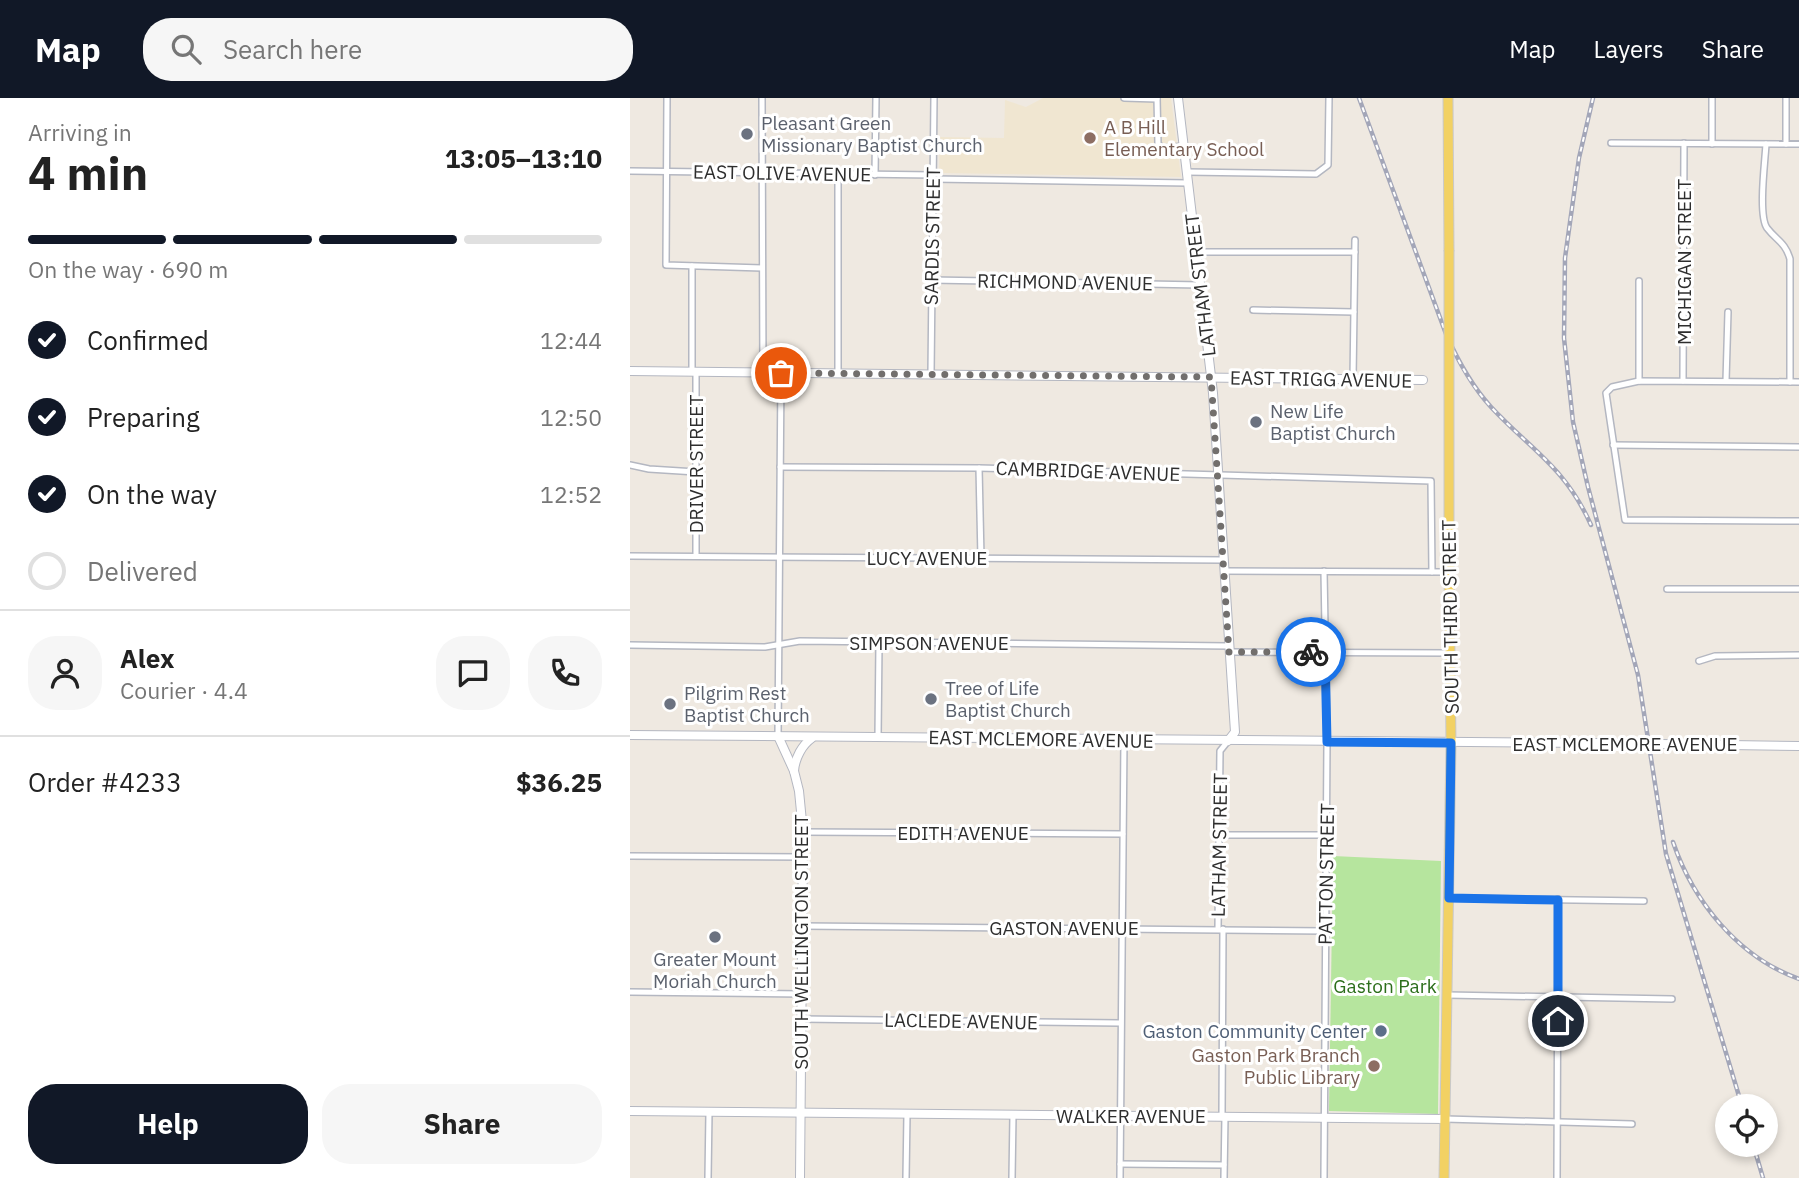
<!DOCTYPE html>
<meta charset="utf-8">
<style>
:root{--surface:#fff;--page:#f6f6f6;--text:#222;--muted:#767676;--line:#e0e0e0;--accent:#111827}
body{margin:0;font-family:"IBM Plex Sans",sans-serif;background:var(--page);color:var(--text);height:100vh;display:flex;flex-direction:column;font-size:26px;white-space:nowrap}
*{box-sizing:border-box;margin:0}
p{font-size:23px;color:var(--muted)}
.icon{flex:none;width:38px;height:38px;fill:none;stroke:currentColor;stroke-width:2;stroke-linecap:round;stroke-linejoin:round}
.map{position:relative;flex:1;overflow:hidden}
.side{display:flex;flex-direction:column;background:var(--surface);width:630px}
.side>*{flex:none}
.tools{position:absolute;left:1085px;top:996px;display:grid;gap:14px}
.tools a{display:grid;place-items:center;width:63px;height:63px;border-radius:50%;background:var(--surface);box-shadow:0 4px 10px #0003;font-size:35px}
.pin{position:absolute;display:grid;place-items:center;width:60px;height:60px;color:#fff;margin:-30px;border:4px solid #fff;border-radius:50%;box-shadow:0 2px 7px #0007}
.courier{position:absolute;display:grid;place-items:center;width:70px;height:70px;margin:-35px;border:5px solid #1a73e8;border-radius:50%;background:#fff;color:#222;box-shadow:0 2px 9px #0007}
.headline em{font-style:normal;font-weight:700}
.headline div{display:flex;flex-direction:column-reverse}
.headline{display:flex;align-items:center;justify-content:space-between;height:119px;padding:0 28px}
h1{font-size:46px;font-weight:700;line-height:52px}
.bar{display:grid;grid-template-columns:repeat(4,1fr);gap:10px 7px;align-content:center;height:84px;padding:0 28px}
.bar i{height:9px;border-radius:5px;background:var(--line)}
.bar .on{background:var(--accent)}
.bar p{grid-column:span 4}
.line{display:flex;align-items:center;gap:18px;padding:0 28px;border-top:2px solid var(--line)}
.line div{flex:1}
.round{display:grid;place-items:center;flex:none;width:74px;height:74px;border-radius:28px;background:var(--page)}
ol{padding:0 28px;list-style:none}
li{display:flex;align-items:center;gap:21px;height:77px}
li p{margin-inline-start:auto}
li .icon{padding:7px;border-radius:50%;background:var(--accent);color:#fff;stroke-width:4}
li:last-child{color:var(--muted)}
li i{width:38px;height:38px;border:4px solid var(--line);border-radius:50%}
.button{display:flex;gap:14px;margin-top:auto;padding:14px 28px}
.button a{flex:1;height:80px;border-radius:28px;background:var(--accent);color:#fff;font-size:28px;font-weight:700;line-height:80px;text-align:center}
.button a+a{background:var(--page);color:var(--text)}
header{display:flex;align-items:center;gap:42px;box-sizing:border-box;height:98px;padding:0 35px;background:var(--accent);color:#fff}
header strong{font-size:33px}
nav{display:flex;gap:38px;margin-inline-start:auto;font-size:24px}
.search{width:490px;height:63px;background:var(--page);display:flex;align-items:center;gap:18px;box-sizing:border-box;padding:0 24px;border-radius:28px;color:var(--muted);font-size:26px}
main{display:flex;flex:1;min-height:0}
.map>svg:first-child{display:block}
</style>
<header>
<strong>Map</strong>
<div class="search"><svg class="icon" aria-label="search" viewBox="0 0 24 24"><circle cx="10" cy="10" r="6"/><path d="M15 15l6 6"/></svg>Search here</div>
<nav><a>Map</a><a>Layers</a><a>Share</a></nav>
</header>
<main>
<section class="side">
<div class="headline"><div><h1>4 min</h1><p>Arriving in</p></div><em>13:05–13:10</em></div>
<div class="bar"><i class="on"></i><i class="on"></i><i class="on"></i><i></i><p>On the way · 690 m</p></div>
<ol>
<li><svg class="icon" aria-label="check" viewBox="0 0 24 24"><path d="M5 12l5 5 9-10"/></svg>Confirmed<p>12:44</p></li>
<li><svg class="icon" aria-label="check" viewBox="0 0 24 24"><path d="M5 12l5 5 9-10"/></svg>Preparing<p>12:50</p></li>
<li><svg class="icon" aria-label="check" viewBox="0 0 24 24"><path d="M5 12l5 5 9-10"/></svg>On the way<p>12:52</p></li>
<li><i></i>Delivered</li>
</ol>
<div class="line" style="height:126px"><a class="round"><svg class="icon" aria-label="person" viewBox="0 0 24 24"><circle cx="12" cy="8" r="4"/><path d="M4 21q1-7 8-7t8 7"/></svg></a><div><b>Alex</b><p>Courier · 4.4</p></div><a class="round"><svg class="icon" aria-label="chat" viewBox="0 0 24 24"><path d="M4 5h16v11H9l-5 4z"/></svg></a><a class="round"><svg class="icon" aria-label="phone" viewBox="0 0 24 24"><path d="M5 4h4l2 5-3 2q2 4 5 5l2-3 5 2v4C11 20 4 13 5 4z"/></svg></a></div>
<div class="line" style="height:91px"><div>Order #4233</div><b>$36.25</b></div>
<div class="button"><a>Help</a><a>Share</a></div>
</section>
<div class="map">
<svg width="1169" height="1080" viewBox="0 0 1169 1080">
<rect width="100%" height="100%" fill="#efe9e1"/>
<path fill="#f0e6d1" d="M413 0H541L551 79 309 75 310 39 374 40 375 2 396 9Z"/>
<path fill="#b6e59e" d="M703 758 811 763 808 1016 699 1013Z"/>
<g fill="none" stroke-linecap="round" stroke-linejoin="round">
<g stroke="#b4b7c1" stroke-width="8">
<g id="street">
<path d="M37 0 36 167 132 170"/>
<path d="M132 0 133 275"/>
<path d="M494 0 527 1"/>
<path d="M527 0 528 46 533 50 554 48"/>
<path d="M1156 0V46"/>
<path d="M981 45 1169 46"/>
<path d="M1082 46V0"/>
<path d="M1136 46C1135 64 1128 117 1137 130 1147 143 1155 144 1160 161V284"/>
<path d="M0 73 303 77"/>
<path d="M557 74 686 76 698 67 699 0"/>
<path d="M208 77V275"/>
<path d="M245 77 246 0"/>
<path d="M303 81 558 85"/>
<path d="M567 154H725"/>
<path d="M301 182 570 187"/>
<path d="M623 212 724 214"/>
<path d="M62 274V168"/>
<path d="M301 276 304 0"/>
<path d="M723 281 725 142"/>
<path d="M1009 283V183"/>
<path d="M1053 283 1054 45"/>
<path d="M1096 283 1098 214"/>
<path d="M1169 284 1009 283 982 289 976 295 995 422 1169 423"/>
<path d="M983 347 1169 349"/>
<path d="M0 367 19 371 66 374"/>
<path d="M150 369 349 370 801 383 802 474"/>
<path d="M349 370 351 460"/>
<path d="M0 458 593 462"/>
<path d="M66 458V274"/>
<path d="M594 473 819 474"/>
<path d="M694 473 697 644 694 1079"/>
<path d="M1037 491H1169"/>
<path d="M0 547 135 549 170 543 598 548"/>
<path d="M600 554 821 555"/>
<path d="M1069 563 1085 558 1169 557"/>
<path d="M148 638 151 275"/>
<path d="M248 639 249 545"/>
<path d="M173 734 493 736"/>
<path d="M589 737H697"/>
<path d="M0 758 173 759"/>
<path d="M819 800 1014 803"/>
<path d="M172 828 695 833"/>
<path d="M588 831 590 653 598 643"/>
<path d="M0 894 172 896"/>
<path d="M817 897 1042 901"/>
<path d="M171 921 490 925"/>
<path d="M592 1018 593 831"/>
<path d="M815 1021 1002 1026"/>
<path d="M490 1066 594 1067"/>
<path d="M78 1080 79 1014"/>
<path d="M276 1080 277 1016"/>
<path d="M382 1080 383 1017"/>
<path d="M490 1080 494 642"/>
<path d="M594 1080 595 1018"/>
<path d="M927 1080 928 801"/>
</g>
</g>
<g stroke="#b4b7c1" stroke-width="10">
<g id="secondary">
<path d="M548 0 583 295 605 634 598 643"/>
<path d="M0 273 793 282"/>
<path d="M0 637 963 645"/>
<path d="M148 638 164 673 169 693 173 734 170 1080"/>
<path d="M1099 647 1169 648"/>
<path d="M164 673C165 660 172 647 182 640"/>
<path d="M0 1013 815 1021"/>
</g>
</g>
<g stroke="#c9c9c9" stroke-width="11">
<g id="primary">
<path d="M818 0 819 152"/>
<path d="M814 1080 821 645 819 469"/>
</g>
</g>
<use href="#street" stroke="#fff" stroke-width="5"/>
<use href="#secondary" stroke="#fff" stroke-width="8"/>
<use href="#primary" stroke="#f2d163" stroke-width="9"/>
<g stroke="#a3a6b8" stroke-width="4.5">
<g id="rail">
<path d="M729 0 816 236C828 263 841 287 861 309 901 352 935 369 961 427"/>
<path d="M963 0 949 60 935 160 934 240 943 324 958 389 1008 577 1036 756 1112 1008"/>
<path d="M1043 744C1063 803 1108 859 1169 881"/>
<path d="M1123 1046 1133 1080"/>
</g>
</g>
<use href="#rail" stroke="#fff" stroke-width="2" stroke-dasharray="5" stroke-linecap="butt"/>
<g stroke="#b4b7c1" stroke-width="10" stroke-linecap="butt">
<path id="secondary-bridge" d="M963 645 1099 647"/>
</g>
<g stroke="#c9c9c9" stroke-width="11" stroke-linecap="butt">
<path id="primary-bridge" d="M819 469V152"/>
</g>
<use href="#secondary-bridge" stroke="#fff" stroke-width="8"/>
<use href="#primary-bridge" stroke="#f2d163" stroke-width="9"/>
</g>
<g fill="none" stroke-linecap="round" stroke-linejoin="round">
<path stroke="#726f6d" stroke-width="7" stroke-dasharray="0 12.6" d="M151 275 581 279 599 554H681"/>
<path stroke="#1a73e8" stroke-width="9" d="M681 554H695L697 644 821 645 819 800 928 802V923"/>
</g>
<g fill="#6b7280" stroke="#fff" stroke-width="2.5">
<circle cx="117" cy="36" r="7"/>
<circle cx="626" cy="324" r="7"/>
<circle cx="301" cy="601" r="7"/>
<circle cx="40" cy="606" r="7"/>
<circle cx="85" cy="839" r="7"/>
</g>
<g fill="#8d6e63" stroke="#fff" stroke-width="2.5">
<circle cx="460" cy="40" r="7"/>
<circle cx="744" cy="968" r="7"/>
</g>
<circle fill="#5c6f8a" stroke="#fff" stroke-width="2.5" cx="751" cy="933" r="7"/>
<g text-anchor="middle" stroke-width="6" stroke-linejoin="round" paint-order="stroke">
<g font-size="19" fill="#5b616d" stroke="#fff" text-anchor="start">
<text x="131" y="32">Pleasant Green<tspan x="131" dy="22">Missionary Baptist Church</tspan></text>
<text x="640" y="320">New Life<tspan x="640" dy="22">Baptist Church</tspan></text>
<text x="315" y="597">Tree of Life<tspan x="315" dy="22">Baptist Church</tspan></text>
<text x="54" y="602">Pilgrim Rest<tspan x="54" dy="22">Baptist Church</tspan></text>
<text x="85" y="868" text-anchor="middle">Greater Mount<tspan x="85" dy="22">Moriah Church</tspan></text>
</g>
<g font-size="19" fill="#785e54" stroke="#fff" text-anchor="start">
<text x="474" y="36">A B Hill<tspan x="474" dy="22">Elementary School</tspan></text>
<text x="730" y="964" text-anchor="end">Gaston Park Branch<tspan x="730" dy="22">Public Library</tspan></text>
</g>
<g font-size="19" fill="#2e2e2e" stroke="#fff">
<text transform="translate(152 75) rotate(1)" y="7">EAST OLIVE AVENUE</text>
<text transform="translate(302 138) rotate(-89)" y="7">SARDIS STREET</text>
<text transform="translate(1054 164) rotate(-90)" y="7">MICHIGAN STREET</text>
<text transform="translate(435 184) rotate(1)" y="7">RICHMOND AVENUE</text>
<text transform="translate(570 187) rotate(-97)" y="7">LATHAM STREET</text>
<text transform="translate(691 281) rotate(1)" y="7">EAST TRIGG AVENUE</text>
<text transform="translate(66 366) rotate(-90)" y="7">DRIVER STREET</text>
<text transform="translate(458 373) rotate(2)" y="7">CAMBRIDGE AVENUE</text>
<text x="297" y="467">LUCY AVENUE</text>
<text transform="translate(820 519) rotate(-91)" y="7">SOUTH THIRD STREET</text>
<text x="299" y="552">SIMPSON AVENUE</text>
<text transform="translate(411 641) rotate(1)" y="7">EAST MCLEMORE AVENUE</text>
<text x="995" y="653">EAST MCLEMORE AVENUE</text>
<text x="333" y="742">EDITH AVENUE</text>
<text transform="translate(589 747) rotate(-89)" y="7">LATHAM STREET</text>
<text transform="translate(696 776) rotate(-89)" y="7">PATTON STREET</text>
<text x="434" y="837">GASTON AVENUE</text>
<text transform="translate(171 844) rotate(-90)" y="7">SOUTH WELLINGTON STREET</text>
<text transform="translate(331 923) rotate(1)" y="7">LACLEDE AVENUE</text>
<text x="501" y="1025">WALKER AVENUE</text>
</g>
<g font-size="19" fill="#2c6e1b" stroke="#fff">
<text x="755" y="895">Gaston Park</text>
</g>
<g font-size="19" fill="#4e5e75" stroke="#fff" text-anchor="end">
<text x="737" y="940">Gaston Community Center</text>
</g>
</g>
</svg>
<div class="tools">
<a><svg class="icon" aria-label="locate" viewBox="0 0 24 24"><circle cx="12" cy="12" r="6"/><path d="M12 2v4M12 18v4M2 12h4M18 12h4"/></svg></a>
</div>
<div class="pin" style="left:151px;top:275px;background:#ea580c"><svg class="icon" aria-label="bag" viewBox="0 0 24 24"><path d="M5 8h14l-1 12H6zM9 8a3 3 0 0 1 6 0"/></svg></div>
<div class="pin" style="left:928px;top:923px;background:#1f2937"><svg class="icon" aria-label="home" viewBox="0 0 24 24"><path d="M3 11l9-7 9 7M6 9v11h12V9"/></svg></div>
<div class="courier" style="left:681px;top:554px"><svg class="icon" aria-label="bike" viewBox="0 0 24 24"><circle cx="6" cy="16" r="4"/><circle cx="18" cy="16" r="4"/><path d="M6 16l4-8h5l3 8M10 8l3 8H6M13 5h3"/></svg></div>
</div>
</main>
